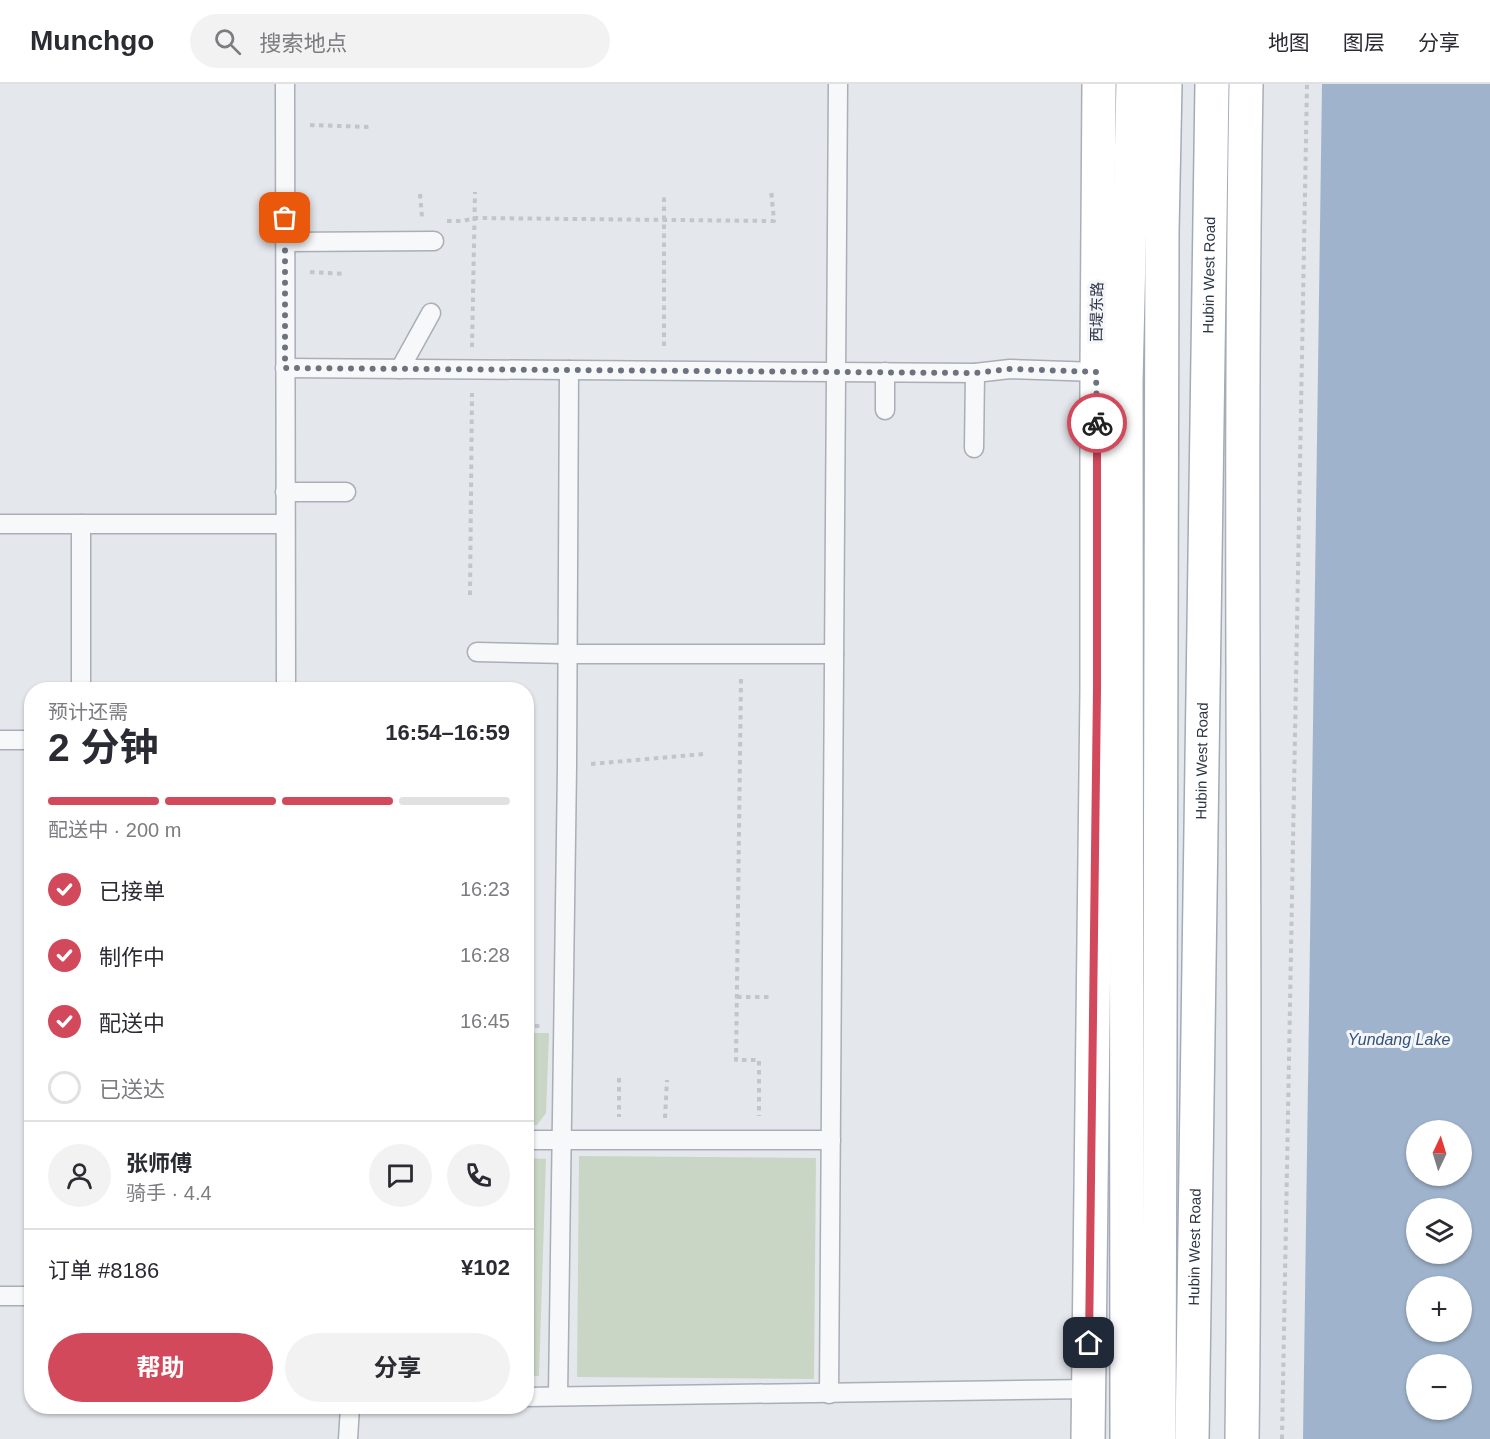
<!DOCTYPE html>
<html lang="zh">
<meta charset="utf-8">
<style>
:root{--surface:#fff;--page:#f2f2f3;--text:#2b2b33;--muted:#7c7c81;--line:#e1e1e2;--accent:#d1495b}
body{margin:0;font-family:Arial,"Noto Sans SC",sans-serif;background:var(--page);color:var(--text);height:100vh;display:flex;flex-direction:column;font-size:22px;white-space:nowrap}
*{box-sizing:border-box;margin:0}
p{font-size:20px;color:var(--muted)}
.icon{flex:none;width:33px;height:33px;fill:none;stroke:currentColor;stroke-width:2;stroke-linecap:round;stroke-linejoin:round}
.map{position:relative;flex:1;overflow:hidden}
.side{position:absolute;left:24px;top:598px;width:510px;height:732px;display:flex;flex-direction:column;background:var(--surface);border-radius:24px;box-shadow:0 2px 4px #0004}
.side>*{flex:none}
.needle{width:39px;rotate:4deg}
.controls{position:absolute;left:1406px;top:1036px;display:grid;gap:12px}
.controls a{display:grid;place-items:center;width:66px;height:66px;border-radius:50%;background:var(--surface);box-shadow:0 2px 4px #0004;font-size:30px}
.pin{position:absolute;display:grid;place-items:center;width:51px;height:51px;color:#fff;margin:-26px;border-radius:12px;box-shadow:0 3px 9px #0006}
.courier{position:absolute;display:grid;place-items:center;width:60px;height:60px;margin:-30px;border:4px solid #d1495b;border-radius:50%;background:#fff;color:#222;box-shadow:0 2px 8px #0007}
.overview em{font-style:normal;font-weight:700}
.overview div{display:flex;flex-direction:column-reverse}
.overview{display:flex;align-items:center;justify-content:space-between;height:102px;padding:0 24px}
h1{font-size:39px;font-weight:700;line-height:45px}
.bar{display:grid;grid-template-columns:repeat(4,1fr);gap:9px 6px;align-content:center;height:72px;padding:0 24px}
.bar i{height:8px;border-radius:4px;background:var(--line)}
.bar .active{background:var(--accent)}
.bar p{grid-column:span 4}
.line{display:flex;align-items:center;gap:15px;padding:0 24px;border-top:2px solid var(--line)}
.line div{flex:1}
.round{display:grid;place-items:center;flex:none;width:63px;height:63px;border-radius:32px;background:var(--page)}
ol{padding:0 24px;list-style:none}
li{display:flex;align-items:center;gap:18px;height:66px}
li p{margin-inline-start:auto}
li .icon{padding:6px;border-radius:50%;background:var(--accent);color:#fff;stroke-width:4}
li:last-child{color:var(--muted)}
li i{width:33px;height:33px;border:3px solid var(--line);border-radius:50%}
.primary-button{display:flex;gap:12px;margin-top:auto;padding:12px 24px}
.primary-button a{flex:1;height:69px;border-radius:36px;background:var(--accent);color:#fff;font-size:24px;font-weight:700;line-height:69px;text-align:center}
.primary-button a+a{background:var(--page);color:var(--text)}
header{display:flex;align-items:center;gap:36px;box-sizing:border-box;height:84px;padding:0 30px;background:var(--surface);border-bottom:2px solid var(--line)}
header strong{font-size:28px}
nav{display:flex;gap:33px;margin-inline-start:auto;font-size:21px}
.search{width:420px;height:54px;background:var(--page);display:flex;align-items:center;gap:15px;box-sizing:border-box;padding:0 21px;border-radius:33px;color:var(--muted);font-size:22px}
.map>svg:first-child{display:block}
</style>
<header>
<strong>Munchgo</strong>
<div class="search"><svg class="icon" aria-label="search" viewBox="0 0 24 24"><circle cx="10" cy="10" r="6"/><path d="M15 15l6 6"/></svg>搜索地点</div>
<nav><a>地图</a><a>图层</a><a>分享</a></nav>
</header>
<div class="map">
<svg width="1490" height="1355" viewBox="0 0 1490 1355">
<rect width="100%" height="100%" fill="#e4e7ec"/>
<g fill="#c9d6c5">
<path d="M527 949H549L546 1029 537 1041H527Z"/>
<path d="M579 1072 816 1074 814 1295 577 1293Z"/>
<path d="M527 1074 546 1075 539 1292H527Z"/>
</g>
<path fill="#9fb4cc" fill-rule="evenodd" d="M1322 0H1490V1355H1303ZM1416 1047H1461V1092H1416ZM1416 1125H1461V1170H1416ZM1416 1203H1461V1248H1416ZM1416 1281H1461V1326H1416Z"/>
<g fill="none" stroke-linecap="round" stroke-linejoin="round">
<g stroke="#a9aeb7" stroke-width="21">
<g id="service">
<path d="M285 0 286 606"/>
<path d="M285 158 434 157"/>
<path d="M285 284 975 289 1010 285 1097 288"/>
<path d="M400 285 431 229"/>
<path d="M885 326V288"/>
<path d="M974 364 975 289"/>
<path d="M285 408H346"/>
<path d="M0 440H285"/>
<path d="M81 440V606"/>
<path d="M477 568 567 570H834"/>
<path d="M0 656H32"/>
<path d="M526 1056H831"/>
<path d="M0 1212H32"/>
<path d="M829 1310 838 0"/>
<path d="M558 1312 567 683 569 286"/>
<path d="M526 1313 1089 1305"/>
<path d="M348 1355 350 1323"/>
</g>
</g>
<g stroke="#a9aeb7" stroke-width="36">
<g id="secondary">
<path d="M1088 1355 1097 606V288L1099 0"/>
<path d="M1242 1355C1248 903 1238 452 1246 0"/>
</g>
</g>
<g stroke="#a3abb8" stroke-width="36">
<g id="primary">
<path d="M1127 1355 1126 298 1133 0"/>
<path d="M1159 1355 1162 148 1165 0"/>
<path id="s1" d="M1192 1355 1212 0"/>
</g>
</g>
<g stroke="#c2c5cb" stroke-width="4" stroke-dasharray="4.5 4.5" stroke-linecap="butt">
<path d="M310 41 370 43"/>
<path d="M420 110 422 133"/>
<path d="M447 137H463L475 134 774 137 771 105"/>
<path d="M310 188 344 190"/>
<path d="M664 262V110"/>
<path d="M472 263 475 108"/>
<path d="M470 511 472 309"/>
<path d="M741 595 736 976H759V1032"/>
<path d="M591 680 704 670"/>
<path d="M737 913H772"/>
<path d="M526 942H541"/>
<path d="M619 994V1033"/>
<path d="M665 1034 667 996"/>
<path d="M1282 1355 1307 0"/>
</g>
<use href="#service" stroke="#f7f8fa" stroke-width="18"/>
<use href="#secondary" stroke="#fff" stroke-width="33"/>
<use href="#primary" stroke="#fff" stroke-width="33"/>
</g>
<g fill="none" stroke-linecap="round" stroke-linejoin="round">
<path stroke="#6c737f" stroke-width="6" stroke-dasharray="0 10.8" d="M285 134V284L975 289 1010 285 1096 288 1097 339"/>
<path stroke="#d1495b" stroke-width="8" d="M1089 1259 1097 606V339"/>
</g>
<g text-anchor="middle" stroke-width="6" stroke-linejoin="round" paint-order="stroke">
<g font-size="15" fill="#2b3445" stroke="#f4f6f9">
<text dy="5" stroke="none"><textPath href="#s1" startOffset="1164">Hubin West Road</textPath></text>
<text transform="translate(1097 228) rotate(-89)" y="5">西堤东路</text>
<text dy="5" stroke="none"><textPath href="#s1" startOffset="678">Hubin West Road</textPath></text>
<text dy="5" stroke="none"><textPath href="#s1" startOffset="192">Hubin West Road</textPath></text>
</g>
<g font-size="16" font-style="italic" fill="#34527a" stroke="#f4f6f9">
<text x="1399" y="961">Yundang Lake</text>
</g>
</g>
</svg>
<div class="controls">
<a><svg class="needle" viewBox="-14 -14 28 28"><path d="M0-13l5 13h-10z" fill="#e53935"/><path d="M0 13l5-13h-10z" fill="#7c7c81"/></svg></a>
<a><svg class="icon" aria-label="layers" viewBox="0 0 24 24"><path d="M12 4l9 5-9 5-9-5zM3 14l9 5 9-5"/></svg></a>
<a>+</a>
<a>−</a>
</div>
<div class="pin" style="left:285px;top:134px;background:#ea580c"><svg class="icon" aria-label="bag" viewBox="0 0 24 24"><path d="M5 8h14l-1 12H6zM9 8a3 3 0 0 1 6 0"/></svg></div>
<div class="pin" style="left:1089px;top:1259px;background:#1f2937"><svg class="icon" aria-label="home" viewBox="0 0 24 24"><path d="M3 11l9-7 9 7M6 9v11h12V9"/></svg></div>
<div class="courier" style="left:1097px;top:339px"><svg class="icon" aria-label="bike" viewBox="0 0 24 24"><circle cx="6" cy="16" r="4"/><circle cx="18" cy="16" r="4"/><path d="M6 16l4-8h5l3 8M10 8l3 8H6M13 5h3"/></svg></div>
<section class="side">
<div class="overview"><div><h1>2 分钟</h1><p>预计还需</p></div><em>16:54–16:59</em></div>
<div class="bar"><i class="active"></i><i class="active"></i><i class="active"></i><i></i><p>配送中 · 200 m</p></div>
<ol>
<li><svg class="icon" aria-label="check" viewBox="0 0 24 24"><path d="M5 12l5 5 9-10"/></svg>已接单<p>16:23</p></li>
<li><svg class="icon" aria-label="check" viewBox="0 0 24 24"><path d="M5 12l5 5 9-10"/></svg>制作中<p>16:28</p></li>
<li><svg class="icon" aria-label="check" viewBox="0 0 24 24"><path d="M5 12l5 5 9-10"/></svg>配送中<p>16:45</p></li>
<li><i></i>已送达</li>
</ol>
<div class="line" style="height:108px"><a class="round"><svg class="icon" aria-label="person" viewBox="0 0 24 24"><circle cx="12" cy="8" r="4"/><path d="M4 21q1-7 8-7t8 7"/></svg></a><div><b>张师傅</b><p>骑手 · 4.4</p></div><a class="round"><svg class="icon" aria-label="chat" viewBox="0 0 24 24"><path d="M4 5h16v11H9l-5 4z"/></svg></a><a class="round"><svg class="icon" aria-label="phone" viewBox="0 0 24 24"><path d="M5 4h4l2 5-3 2q2 4 5 5l2-3 5 2v4C11 20 4 13 5 4z"/></svg></a></div>
<div class="line" style="height:78px"><div>订单 #8186</div><b>¥102</b></div>
<div class="primary-button"><a>帮助</a><a>分享</a></div>
</section>
</div>
